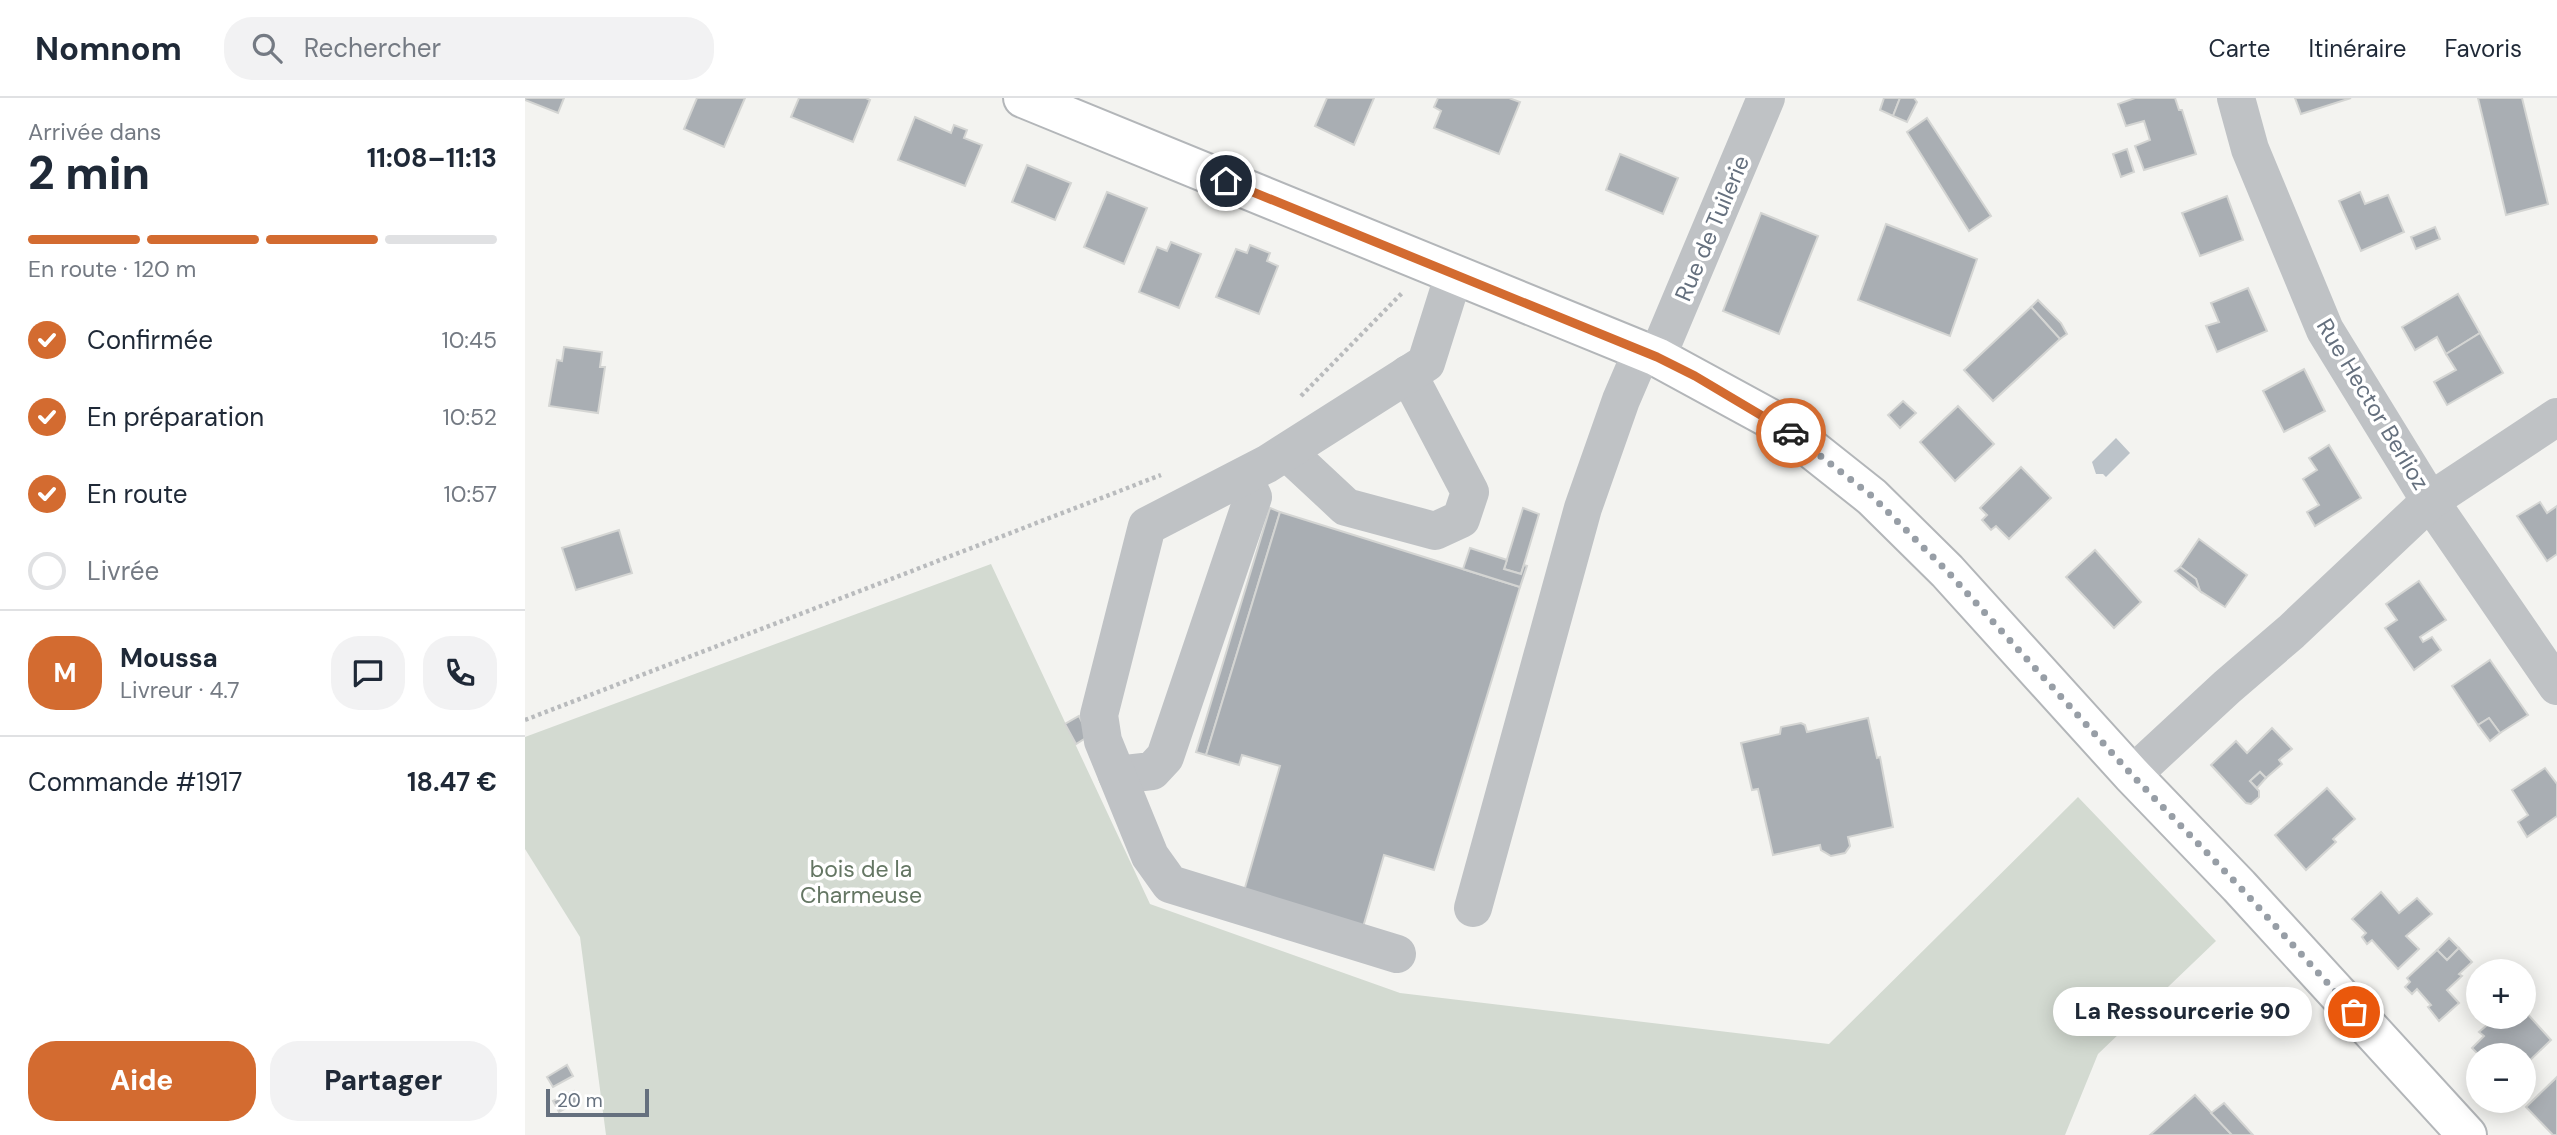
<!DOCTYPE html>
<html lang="fr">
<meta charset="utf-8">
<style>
:root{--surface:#fff;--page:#f2f2f3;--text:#1f2937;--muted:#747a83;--line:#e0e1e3;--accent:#d36b30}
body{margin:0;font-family:"DM Sans",sans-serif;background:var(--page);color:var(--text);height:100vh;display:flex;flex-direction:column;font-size:26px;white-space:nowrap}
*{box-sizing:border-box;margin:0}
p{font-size:23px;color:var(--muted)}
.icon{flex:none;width:38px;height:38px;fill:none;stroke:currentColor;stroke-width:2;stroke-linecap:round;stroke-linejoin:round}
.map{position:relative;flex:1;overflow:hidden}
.sheet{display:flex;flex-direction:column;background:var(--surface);width:525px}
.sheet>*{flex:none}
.buttons{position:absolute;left:1941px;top:861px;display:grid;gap:14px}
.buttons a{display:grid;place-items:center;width:70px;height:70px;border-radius:50%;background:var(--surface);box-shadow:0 4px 18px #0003;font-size:35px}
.scale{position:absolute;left:21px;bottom:18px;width:103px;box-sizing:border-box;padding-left:7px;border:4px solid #65707e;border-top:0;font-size:19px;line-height:24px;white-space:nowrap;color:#65707e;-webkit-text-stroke:5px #fff;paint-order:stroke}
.pin{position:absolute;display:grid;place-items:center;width:60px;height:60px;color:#fff;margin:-30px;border:4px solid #fff;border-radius:50%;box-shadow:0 2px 7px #0007}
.courier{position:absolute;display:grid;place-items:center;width:70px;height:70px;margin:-35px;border:5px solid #d36b30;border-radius:50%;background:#fff;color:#222;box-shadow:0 2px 9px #0007}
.bubble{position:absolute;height:49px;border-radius:24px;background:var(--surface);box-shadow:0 4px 18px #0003;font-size:23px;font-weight:800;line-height:49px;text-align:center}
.headline em{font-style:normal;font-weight:800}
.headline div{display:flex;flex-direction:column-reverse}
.headline{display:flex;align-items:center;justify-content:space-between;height:119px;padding:0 28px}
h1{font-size:46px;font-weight:800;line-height:52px}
.bar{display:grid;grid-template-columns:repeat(4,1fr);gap:10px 7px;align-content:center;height:84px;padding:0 28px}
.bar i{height:9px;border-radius:5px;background:var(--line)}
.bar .current{background:var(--accent)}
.bar p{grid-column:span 4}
.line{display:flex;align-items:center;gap:18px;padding:0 28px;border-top:2px solid var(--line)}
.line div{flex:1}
.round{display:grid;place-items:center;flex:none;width:74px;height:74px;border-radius:28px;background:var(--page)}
ol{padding:0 28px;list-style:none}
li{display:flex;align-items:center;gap:21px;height:77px}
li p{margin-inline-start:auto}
li .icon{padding:7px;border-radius:50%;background:var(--accent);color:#fff;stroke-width:4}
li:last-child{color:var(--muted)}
li i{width:38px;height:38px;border:4px solid var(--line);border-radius:50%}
.primary-button{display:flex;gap:14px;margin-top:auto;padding:14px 28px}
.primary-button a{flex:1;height:80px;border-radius:28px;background:var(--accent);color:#fff;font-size:28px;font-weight:800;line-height:80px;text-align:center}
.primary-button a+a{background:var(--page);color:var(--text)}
header{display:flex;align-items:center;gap:42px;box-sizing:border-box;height:98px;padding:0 35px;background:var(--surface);border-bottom:2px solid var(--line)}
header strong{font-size:33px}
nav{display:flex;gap:38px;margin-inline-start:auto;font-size:24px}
.search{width:490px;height:63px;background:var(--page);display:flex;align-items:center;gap:18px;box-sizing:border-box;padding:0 24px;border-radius:28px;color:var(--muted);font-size:26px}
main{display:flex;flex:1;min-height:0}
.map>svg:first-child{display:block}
</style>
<header>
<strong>Nomnom</strong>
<div class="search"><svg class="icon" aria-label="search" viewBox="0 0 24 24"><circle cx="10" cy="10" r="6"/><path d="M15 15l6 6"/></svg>Rechercher</div>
<nav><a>Carte</a><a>Itinéraire</a><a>Favoris</a></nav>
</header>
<main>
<section class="sheet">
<div class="headline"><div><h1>2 min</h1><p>Arrivée dans</p></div><em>11:08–11:13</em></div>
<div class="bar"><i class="current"></i><i class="current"></i><i class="current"></i><i></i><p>En route · 120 m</p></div>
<ol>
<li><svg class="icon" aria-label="check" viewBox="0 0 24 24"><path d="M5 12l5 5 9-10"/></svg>Confirmée<p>10:45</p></li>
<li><svg class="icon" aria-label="check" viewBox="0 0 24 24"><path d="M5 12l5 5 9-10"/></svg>En préparation<p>10:52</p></li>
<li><svg class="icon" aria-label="check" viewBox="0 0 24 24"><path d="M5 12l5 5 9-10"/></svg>En route<p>10:57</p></li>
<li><i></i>Livrée</li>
</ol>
<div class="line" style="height:126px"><b class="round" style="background:var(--accent);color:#fff">M</b><div><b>Moussa</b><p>Livreur · 4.7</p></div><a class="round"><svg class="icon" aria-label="chat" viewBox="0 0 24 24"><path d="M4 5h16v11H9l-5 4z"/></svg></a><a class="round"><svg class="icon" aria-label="phone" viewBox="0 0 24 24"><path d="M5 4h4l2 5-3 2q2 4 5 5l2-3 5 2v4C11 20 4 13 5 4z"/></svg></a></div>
<div class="line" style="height:91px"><div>Commande #1917</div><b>18.47 €</b></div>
<div class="primary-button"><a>Aide</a><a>Partager</a></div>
</section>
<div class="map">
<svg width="2032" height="1037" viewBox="0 0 2032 1037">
<rect width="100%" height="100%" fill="#f3f3f0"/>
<path fill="#d3dad1" d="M466 466 625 806 875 895 1304 946 1553 699 1691 843 1573 956 1540 1037H81L55 839 0 751V639Z"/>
<path fill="#bcc3c9" d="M1591 340 1605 355 1581 379 1578 376H1571L1567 364Z"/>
<g fill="#a9aeb3" stroke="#d4d5d3" stroke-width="2">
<path d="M0 0H39L33 15 0 2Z"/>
<path d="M172 0H220L199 49 159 31Z"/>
<path d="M274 0H341L345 2 328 44 266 19Z"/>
<path d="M802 0H849L829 47 790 28Z"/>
<path d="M913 0H984L995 4 974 56 909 30 916 13 909 9Z"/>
<path d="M1359 0H1375L1368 18 1355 12Z"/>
<path d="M1375 0H1389L1392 4 1382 24 1368 18Z"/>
<path d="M1610 0H1650L1654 12H1657L1671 56 1619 72 1610 48 1625 42 1619 23 1601 28 1593 6Z"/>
<path d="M1770 0H1826L1776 16Z"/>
<path d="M1953 0H1997L2023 106 1981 117Z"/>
<path d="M390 19 426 35 429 27 442 32 439 40 457 47 440 88 373 62Z"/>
<path d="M1402 20 1466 118 1444 133 1382 34Z"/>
<path d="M1602 51 1609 74 1596 79 1588 56Z"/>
<path d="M1095 56 1153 80 1138 116 1081 92Z"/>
<path d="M502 67 546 85 530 122 487 104Z"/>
<path d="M582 94 622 110 599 166 559 149Z"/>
<path d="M1835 94 1840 106 1863 97 1879 134 1836 153 1814 103Z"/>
<path d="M1702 98 1718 142 1675 158 1657 115Z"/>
<path d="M1236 115 1293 138 1254 236 1198 213Z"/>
<path d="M1361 126 1452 161 1425 238 1333 202Z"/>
<path d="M1910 129 1915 141 1891 151 1886 139Z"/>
<path d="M646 144 676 156 654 210 614 194 632 149 642 153Z"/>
<path d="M725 147 745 155 742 163 753 168 734 216 691 199 711 151 722 155Z"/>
<path d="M1723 190 1742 233 1692 254 1681 228 1694 224 1686 205Z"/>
<path d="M1933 196 1955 235 1921 256 1912 239 1890 252 1877 229Z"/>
<path d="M1513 202 1536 225 1542 236 1535 241 1506 209Z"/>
<path d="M1506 209 1535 241 1468 303 1439 272Z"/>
<path d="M1955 235 1978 275 1922 307 1909 284 1931 272 1921 256Z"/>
<path d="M39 249 77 254 75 269H80L73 315 24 308 32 262 37 263Z"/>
<path d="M1779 271 1800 313 1759 334 1738 293Z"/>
<path d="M1378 303 1391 315 1375 330 1363 317Z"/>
<path d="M1433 308 1469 346 1430 383 1395 344Z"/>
<path d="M1804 347 1836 400 1790 428 1782 414 1794 407 1778 381 1792 372 1784 360Z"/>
<path d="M1496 369 1526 400 1484 441 1471 428 1466 432 1457 422 1462 417 1455 410Z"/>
<path d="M2015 404 2022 415 2032 408V456L2022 463 1992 418Z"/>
<path d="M745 410 755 414 681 657 671 654Z"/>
<path d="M998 410 1014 416 996 476 979 471Z"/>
<path d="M755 414 995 489 909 772 859 757 836 836 717 800 755 668 717 657 714 667 681 657Z"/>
<path d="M94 432 107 475 51 492 37 450Z"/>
<path d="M1674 441 1722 477 1700 509 1675 493 1671 481 1655 469Z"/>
<path d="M945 450 982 462 979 471 996 476 999 467 1002 468 995 489 938 471Z"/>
<path d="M1570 452 1616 504 1589 530 1541 479Z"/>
<path d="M1655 469 1671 481 1675 493 1650 473Z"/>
<path d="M1894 483 1921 522 1895 539 1898 544 1907 539 1916 552 1889 572 1860 530 1872 522 1861 506Z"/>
<path d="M1965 562 2003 617 1975 635 1964 620 1953 627 1927 588Z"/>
<path d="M554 618 564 638 551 646 540 626Z"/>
<path d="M1343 620 1352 660 1355 659 1368 729 1323 739 1325 748 1320 755 1306 758 1296 752 1295 747 1248 757 1233 691 1227 692 1216 645 1255 636 1256 629 1276 625 1280 627 1282 634Z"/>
<path d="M1964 620 1975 635 1965 643 1953 627Z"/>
<path d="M1747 630 1767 651 1754 662 1757 666 1741 680 1735 674 1725 683 1734 693V699L1726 706 1721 705 1686 667 1711 643 1722 655Z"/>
<path d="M2020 670 2032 686V718L2002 739 1993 724 2003 717 1987 692Z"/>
<path d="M1735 674 1741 680 1732 690 1725 683Z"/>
<path d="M1802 690 1830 721 1808 741 1811 744 1781 772 1750 737Z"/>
<path d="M1856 794 1874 815 1892 800 1907 816 1881 838 1894 851 1873 871 1847 842 1842 846 1837 839 1841 835 1827 821Z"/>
<path d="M1924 840 1934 850 1922 862 1912 852Z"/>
<path d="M1934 850 1947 864 1934 876 1937 878 1922 892 1934 905 1914 923 1903 909 1906 907 1892 891 1887 896 1880 889 1885 884 1882 880 1912 852 1922 862Z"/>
<path d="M1998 911 2026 942 1998 969V957H1954L1947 950 1959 938 1954 934 1968 922 1971 926 1979 919H1998Z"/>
<path d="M42 967 48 978 28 989 22 979Z"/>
<path d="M2032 979V1037H2028L2001 1009Z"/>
<path d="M49 993 54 1003 34 1014 28 1003Z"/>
<path d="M1670 997 1707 1037H1625Z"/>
<path d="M1699 1005 1728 1037H1707L1686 1015Z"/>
</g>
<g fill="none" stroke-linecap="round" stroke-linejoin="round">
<g stroke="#b3b6b9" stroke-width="42">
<path id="major" d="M498 0 1132 259 1255 326 1347 399 1422 473 1607 677 1714 788 1942 1037"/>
</g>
<g stroke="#b9bbbd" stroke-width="4.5" stroke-dasharray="3.5 3.5" stroke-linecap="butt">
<path d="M776 298 878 194"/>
<path d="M0 622 636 377"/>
</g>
<g stroke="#bfc2c5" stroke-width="38">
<path d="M1711 0 1725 51 1800 232 1905 403 2032 588"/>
<path d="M1132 259 1241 0"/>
<path d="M762 354 821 409 910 433 936 421 945 394 883 276"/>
<path d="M592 677 627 673 640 659 728 399 718 379"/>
<path d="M1607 677 1702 589 1766 534 1905 403 2032 319"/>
<path d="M948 810 1058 410 1096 302 1117 253"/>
<path d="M872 856 645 786 625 758 578 643 574 617 622 428 742 366 901 265 929 176"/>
</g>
<use href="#major" stroke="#fff" stroke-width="38"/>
</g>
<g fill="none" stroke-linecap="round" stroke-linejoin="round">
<path stroke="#979ea6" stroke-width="7" stroke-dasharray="0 12.6" d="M1266 335 1347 398 1422 473 1607 677 1714 788 1829 914"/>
<path stroke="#d36b30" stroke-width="9" d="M701 83 1132 259 1170 278 1266 335"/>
</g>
<g text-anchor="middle" stroke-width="7" stroke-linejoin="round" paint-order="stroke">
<g font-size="23" fill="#65707e" stroke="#fff">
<text transform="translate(1187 130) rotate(-67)" y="8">Rue de Tuilerie</text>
<text transform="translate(1848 306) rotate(59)" y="8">Rue Hector Berlioz</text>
</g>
<g font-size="23" fill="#647663" stroke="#fff">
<text x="336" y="779">bois de la<tspan x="336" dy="26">Charmeuse</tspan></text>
</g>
</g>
</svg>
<div class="buttons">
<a>+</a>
<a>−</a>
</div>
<div class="scale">20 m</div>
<div class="pin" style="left:1829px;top:914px;background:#ea580c"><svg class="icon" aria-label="bag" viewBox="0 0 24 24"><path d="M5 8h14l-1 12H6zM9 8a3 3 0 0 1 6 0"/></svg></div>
<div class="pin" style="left:701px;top:83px;background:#1f2937"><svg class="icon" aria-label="home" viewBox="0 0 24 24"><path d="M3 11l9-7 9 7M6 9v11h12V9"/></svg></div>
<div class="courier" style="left:1266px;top:335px"><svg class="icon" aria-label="car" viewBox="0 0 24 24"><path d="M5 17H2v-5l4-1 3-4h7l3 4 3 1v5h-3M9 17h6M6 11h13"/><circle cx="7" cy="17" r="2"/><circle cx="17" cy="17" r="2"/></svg></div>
<div class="bubble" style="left:1528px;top:889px;width:259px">La Ressourcerie 90</div>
</div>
</main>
